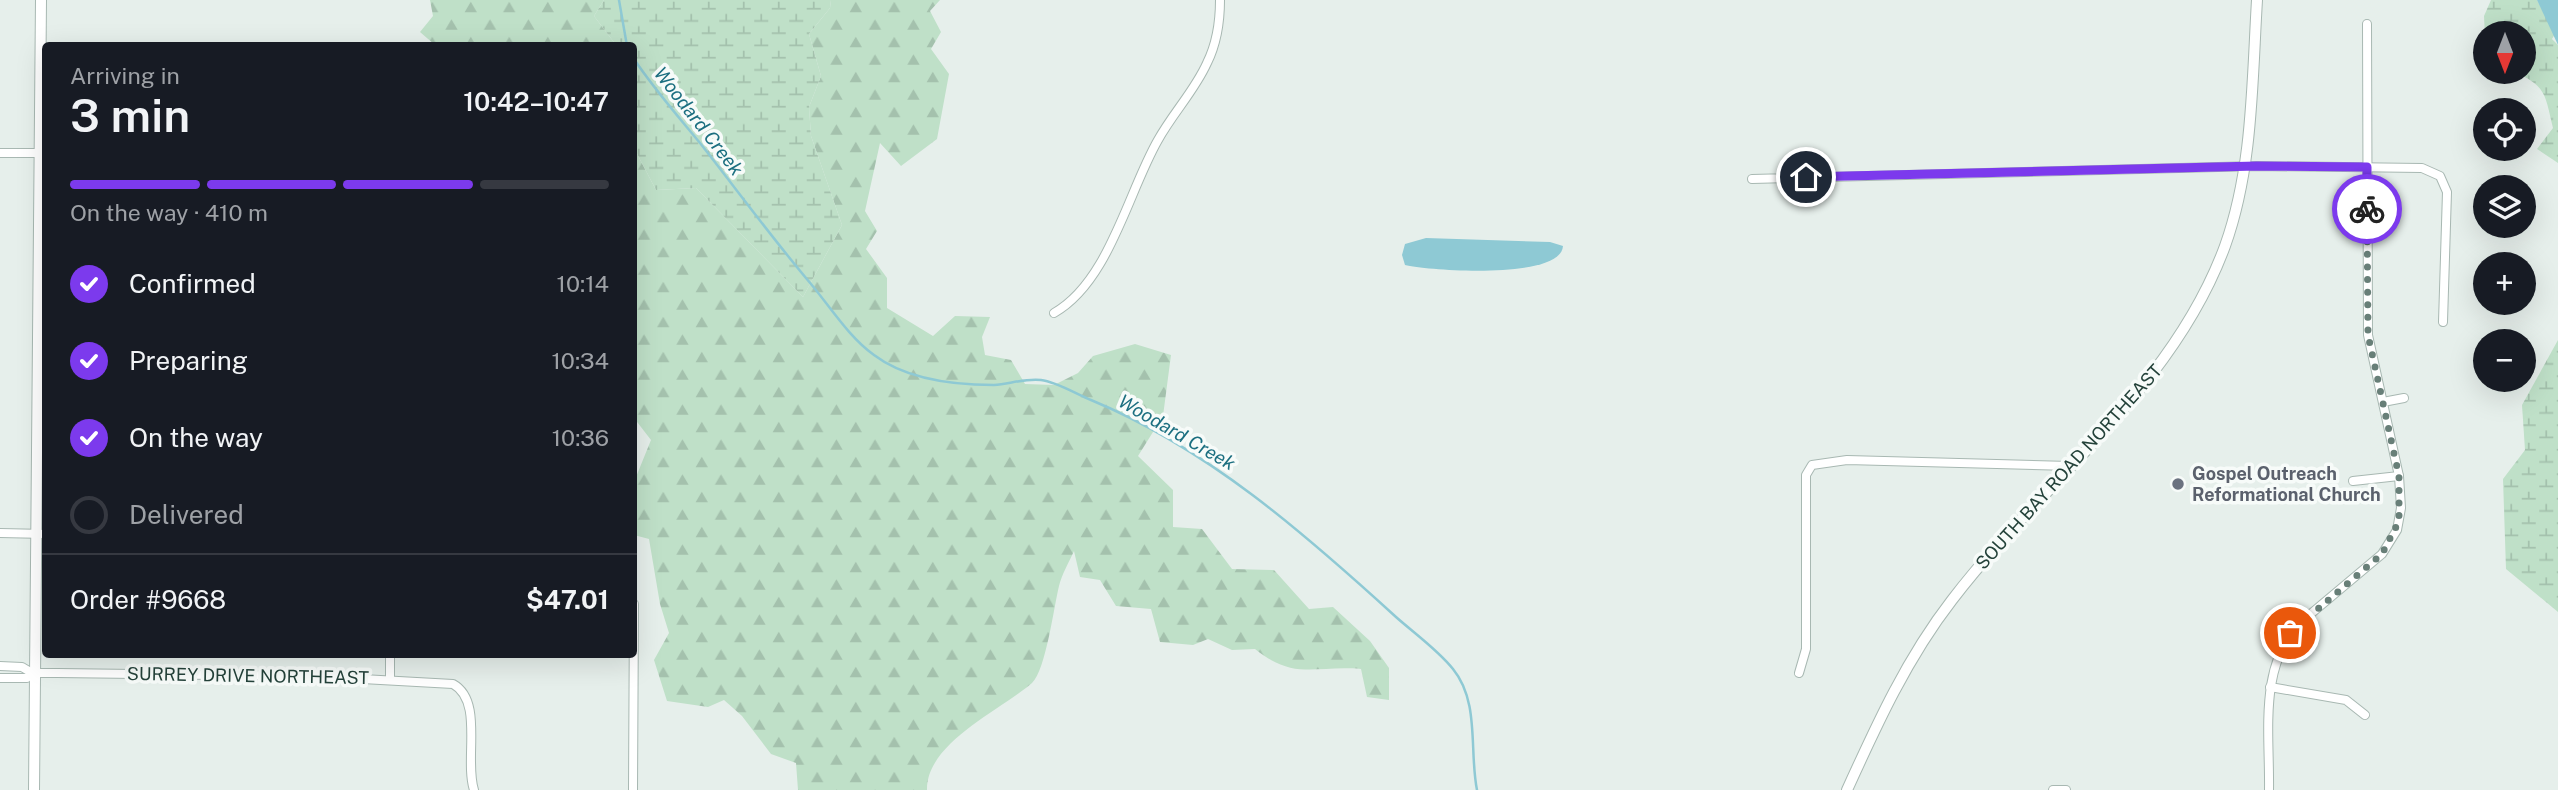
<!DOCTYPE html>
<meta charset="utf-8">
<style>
:root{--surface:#171b24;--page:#242831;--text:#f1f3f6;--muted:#9ea1a6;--line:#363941;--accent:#7c3aed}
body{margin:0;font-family:"Public Sans",sans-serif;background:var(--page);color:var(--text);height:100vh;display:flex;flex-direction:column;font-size:26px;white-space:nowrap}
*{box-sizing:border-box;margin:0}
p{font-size:23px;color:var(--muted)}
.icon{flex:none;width:38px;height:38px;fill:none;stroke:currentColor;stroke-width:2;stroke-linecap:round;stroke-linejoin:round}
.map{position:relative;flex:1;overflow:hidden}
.side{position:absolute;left:42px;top:42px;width:595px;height:616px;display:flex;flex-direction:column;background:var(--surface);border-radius:7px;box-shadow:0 7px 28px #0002}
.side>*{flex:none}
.needle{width:46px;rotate:180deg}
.tools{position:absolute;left:2473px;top:21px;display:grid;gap:14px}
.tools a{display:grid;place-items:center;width:63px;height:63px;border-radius:50%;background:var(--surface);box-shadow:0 7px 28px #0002;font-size:35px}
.pin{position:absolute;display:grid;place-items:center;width:60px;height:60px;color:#fff;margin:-30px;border:4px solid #fff;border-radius:50%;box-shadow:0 2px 7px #0007}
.courier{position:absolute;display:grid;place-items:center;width:70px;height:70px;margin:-35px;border:5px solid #7c3aed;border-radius:50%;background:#fff;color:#222;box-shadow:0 2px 9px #0007}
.head em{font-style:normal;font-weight:600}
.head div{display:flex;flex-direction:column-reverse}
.head{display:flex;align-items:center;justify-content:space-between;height:119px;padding:0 28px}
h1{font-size:46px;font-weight:600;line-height:52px}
.bar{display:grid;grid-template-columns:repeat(4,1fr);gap:10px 7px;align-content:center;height:84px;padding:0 28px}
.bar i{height:9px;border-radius:5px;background:var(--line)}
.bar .active{background:var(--accent)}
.bar p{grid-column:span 4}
.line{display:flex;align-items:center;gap:18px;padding:0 28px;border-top:2px solid var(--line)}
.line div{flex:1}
ol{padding:0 28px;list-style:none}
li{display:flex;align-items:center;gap:21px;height:77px}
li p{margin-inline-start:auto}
li .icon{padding:7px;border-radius:50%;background:var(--accent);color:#fff;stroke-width:4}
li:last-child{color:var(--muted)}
li i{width:38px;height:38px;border:4px solid var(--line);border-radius:50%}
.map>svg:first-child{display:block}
</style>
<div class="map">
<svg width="2558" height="790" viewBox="0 0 2558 790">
<defs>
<pattern id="forest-firs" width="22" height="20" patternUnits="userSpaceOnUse" patternTransform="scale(1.75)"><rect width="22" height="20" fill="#bfe0c8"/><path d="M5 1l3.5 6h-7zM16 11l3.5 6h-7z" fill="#a4c1ad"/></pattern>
<pattern id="wetland-marsh" width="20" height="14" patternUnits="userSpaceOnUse" patternTransform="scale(1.75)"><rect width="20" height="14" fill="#bfe0c8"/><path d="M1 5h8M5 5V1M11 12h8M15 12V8" fill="none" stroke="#a4c1ad"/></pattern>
</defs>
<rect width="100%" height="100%" fill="#e6efeb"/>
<g fill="url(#forest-firs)">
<path d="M430 0H604L594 16 616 45H435L420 32 433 16Z"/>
<path d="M831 0H940L930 11 941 32 931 49 949 74 937 139 901 166 880 143 865 211 877 231 866 249 887 278V308L933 336 955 316 990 317 982 337 985 355 1011 360 1025 384 1054 385 1078 373 1093 356 1135 344 1171 355 1163 416 1138 456 1173 490V527L1202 529 1232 569 1274 570 1309 609 1333 607 1370 641 1389 668V700L1367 697 1361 669C1315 665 1295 681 1255 649L1232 650 1208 639 1193 645 1160 642 1151 609 1116 606 1100 580 1080 577 1074 551C1069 562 1062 574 1059 586 1054 606 1046 670 1032 683 1001 710 926 743 927 790H798L796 763 771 754 742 716 724 700 708 707 667 701 654 660 669 633 660 604 649 539 634 535V475L636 477 651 440 634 418V148L656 190 696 188 803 297 842 225 811 136 809 107 821 76 809 34 830 8Z"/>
</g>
<g fill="url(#wetland-marsh)">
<path d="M604 0H831L830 8 809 34 821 76 809 107 811 136 842 225 803 297 696 188 656 190 634 148V46L616 45 594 16Z"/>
<path d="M2491 0H2537L2555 34 2552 39 2558 45V163L2537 149 2553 128C2545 95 2547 86 2514 72H2524V33H2485V37L2484 16Z"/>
<path d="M2558 340V612L2506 569 2503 479 2525 450 2522 405Z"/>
</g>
<g fill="#8ec9d4">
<path d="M2537 0H2558V45Z"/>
<path d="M1426 238 1550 242 1563 246C1561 280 1430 271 1405 265L1402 255 1405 244Z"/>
</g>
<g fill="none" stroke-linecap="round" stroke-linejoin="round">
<g stroke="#8ec9d4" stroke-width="2.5">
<path d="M619 0 627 46"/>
<path d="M634 59C654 89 677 115 700 143 737 190 772 238 811 284 831 308 849 337 874 355 907 380 954 385 994 385 1009 384 1026 378 1041 380 1057 382 1076 394 1091 400 1207 448 1304 533 1396 617 1414 633 1438 650 1453 669 1480 702 1469 751 1477 790"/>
</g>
<g stroke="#a8b8b2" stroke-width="10">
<g id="minor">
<path d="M0 153H38"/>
<path d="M1752 179 2257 166 2422 168 2440 176 2447 192 2443 322"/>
<path d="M1054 313C1109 282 1128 192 1158 140 1173 113 1195 90 1207 63 1217 43 1220 22 1220 0"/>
<path d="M2383 402 2404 398"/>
<path d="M2353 481 2399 476"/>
<path d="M0 533 46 534"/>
<path d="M0 666 22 667 32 673"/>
<path d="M1799 673 1806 649V475L1812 465 1847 460 2070 466"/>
<path d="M0 678H27L32 673H57L308 676 453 684C484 701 464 759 474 790"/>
<path d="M390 680V654"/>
<path d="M2270 687 2346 700 2365 715"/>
<path d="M633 790 634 604"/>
<path d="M2053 790H2066"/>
<path d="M2269 790C2270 733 2258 665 2301 622L2382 554 2397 530 2401 508 2399 476 2368 335 2367 24"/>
</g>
</g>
<g stroke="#a8b8b2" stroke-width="12">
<g id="tertiary">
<path d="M34 790 41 0"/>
<path d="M1847 790C1877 724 1907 658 1952 600 2042 482 2172 390 2225 246 2253 168 2252 82 2257 0"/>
</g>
</g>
<use href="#minor" stroke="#fff" stroke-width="8"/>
<use href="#tertiary" stroke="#fff" stroke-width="10"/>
</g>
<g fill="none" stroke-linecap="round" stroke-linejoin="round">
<path stroke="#687f78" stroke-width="7" stroke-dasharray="0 12.6" d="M2290 633 2382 554 2399 521V476L2368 335 2367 209"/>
<path stroke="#7c3aed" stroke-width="9" d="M1806 177 2257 166 2367 167V209"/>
</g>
<circle fill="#6b7280" stroke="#f7fbf9" stroke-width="2.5" cx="2178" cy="484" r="7"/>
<g text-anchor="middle" stroke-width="7" stroke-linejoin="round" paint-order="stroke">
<g font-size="18" fill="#24423a" stroke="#f7fbf9">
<text transform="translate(2069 467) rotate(-48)" y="6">SOUTH BAY ROAD NORTHEAST</text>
<text transform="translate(248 676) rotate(1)" y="6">SURREY DRIVE NORTHEAST</text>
</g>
<g font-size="18" font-weight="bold" fill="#5b616d" stroke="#f7fbf9" text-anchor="start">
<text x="2192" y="480">Gospel Outreach<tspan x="2192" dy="21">Reformational Church</tspan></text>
</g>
<g font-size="19" font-style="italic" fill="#1c6f80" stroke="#f7fbf9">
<text transform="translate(699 121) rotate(52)" y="7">Woodard Creek</text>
<text transform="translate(1177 432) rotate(30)" y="7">Woodard Creek</text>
</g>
</g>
</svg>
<div class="tools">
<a><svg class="needle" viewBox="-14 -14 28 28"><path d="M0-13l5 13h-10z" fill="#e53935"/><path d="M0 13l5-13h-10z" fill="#9ea1a6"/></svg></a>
<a><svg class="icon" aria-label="locate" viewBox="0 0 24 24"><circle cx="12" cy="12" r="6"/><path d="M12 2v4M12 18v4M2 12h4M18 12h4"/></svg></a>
<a><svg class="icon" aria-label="layers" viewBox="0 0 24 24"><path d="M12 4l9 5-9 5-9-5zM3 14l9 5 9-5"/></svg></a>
<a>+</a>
<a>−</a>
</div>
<div class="pin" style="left:2290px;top:633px;background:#ea580c"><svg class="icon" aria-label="bag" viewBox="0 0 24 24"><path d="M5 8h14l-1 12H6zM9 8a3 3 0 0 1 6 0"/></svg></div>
<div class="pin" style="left:1806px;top:177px;background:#1f2937"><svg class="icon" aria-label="home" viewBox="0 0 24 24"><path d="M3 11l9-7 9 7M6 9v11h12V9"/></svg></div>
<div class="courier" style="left:2367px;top:209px"><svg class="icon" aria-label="bike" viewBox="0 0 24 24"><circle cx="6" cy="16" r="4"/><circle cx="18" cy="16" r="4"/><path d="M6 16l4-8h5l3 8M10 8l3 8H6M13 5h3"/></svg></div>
<section class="side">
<div class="head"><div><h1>3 min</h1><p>Arriving in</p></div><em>10:42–10:47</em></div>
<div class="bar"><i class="active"></i><i class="active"></i><i class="active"></i><i></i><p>On the way · 410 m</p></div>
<ol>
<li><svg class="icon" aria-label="check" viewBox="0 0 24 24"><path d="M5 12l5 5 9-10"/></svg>Confirmed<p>10:14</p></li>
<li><svg class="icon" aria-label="check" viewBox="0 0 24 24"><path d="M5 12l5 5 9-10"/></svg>Preparing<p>10:34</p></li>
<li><svg class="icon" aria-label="check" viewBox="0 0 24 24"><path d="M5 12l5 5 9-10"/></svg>On the way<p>10:36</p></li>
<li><i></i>Delivered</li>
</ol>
<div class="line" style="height:91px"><div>Order #9668</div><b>$47.01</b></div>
</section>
</div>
